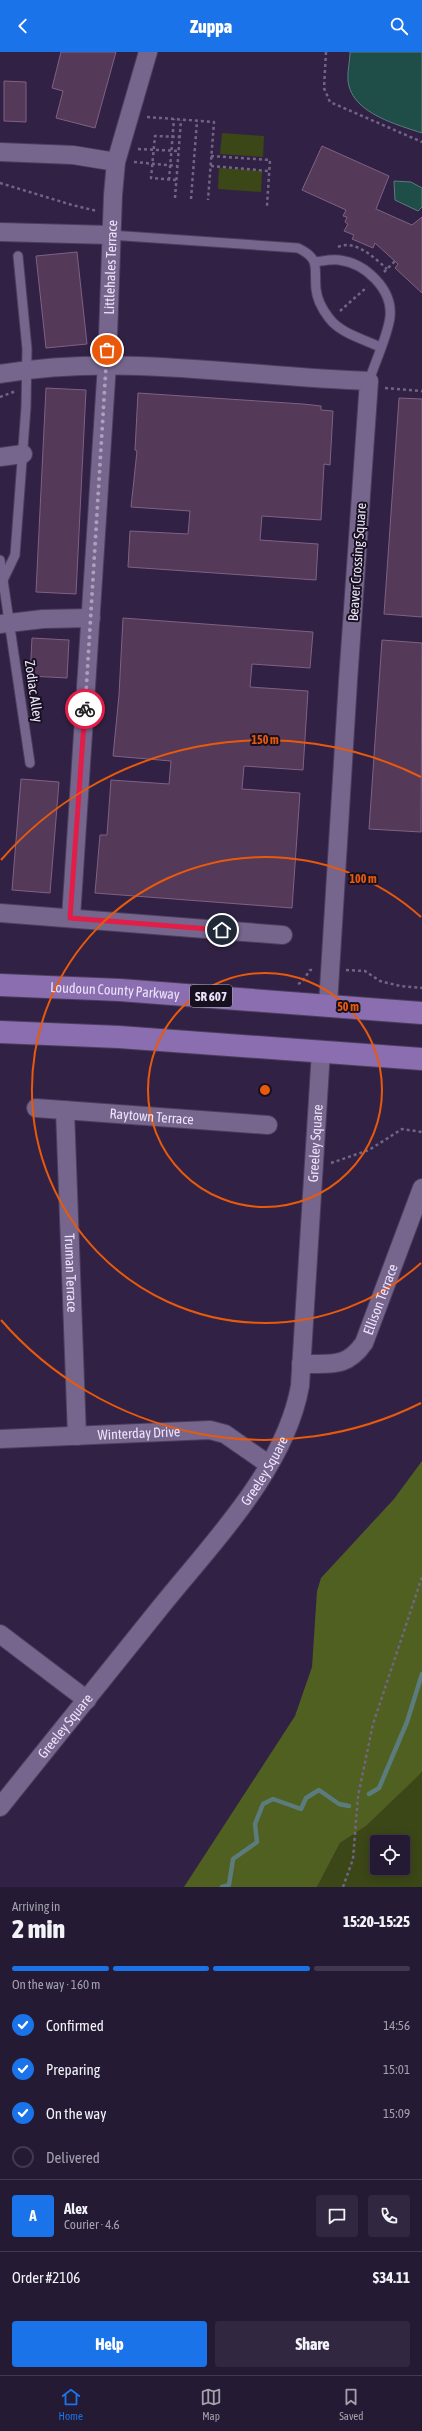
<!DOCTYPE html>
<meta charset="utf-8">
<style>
:root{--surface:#251a34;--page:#312740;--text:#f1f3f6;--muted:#a3a1ac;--line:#42384f;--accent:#1a73e8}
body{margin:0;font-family:"Asap Condensed",sans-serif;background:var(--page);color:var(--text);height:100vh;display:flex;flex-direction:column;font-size:15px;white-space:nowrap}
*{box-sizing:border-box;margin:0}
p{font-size:13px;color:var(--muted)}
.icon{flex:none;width:22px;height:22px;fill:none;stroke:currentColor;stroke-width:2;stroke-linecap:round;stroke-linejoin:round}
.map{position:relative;height:1835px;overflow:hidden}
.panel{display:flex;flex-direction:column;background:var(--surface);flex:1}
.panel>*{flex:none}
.fabs{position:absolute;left:370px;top:1783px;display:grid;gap:8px}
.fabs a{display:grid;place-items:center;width:40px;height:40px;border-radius:4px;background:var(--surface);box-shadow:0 2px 10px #0003,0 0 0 1px var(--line);font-size:20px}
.pin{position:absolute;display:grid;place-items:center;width:34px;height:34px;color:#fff;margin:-17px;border:2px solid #fff;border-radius:50%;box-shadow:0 1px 4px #0007}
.courier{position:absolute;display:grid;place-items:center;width:40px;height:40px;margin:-20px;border:3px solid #e11d48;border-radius:50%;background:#fff;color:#222;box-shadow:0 1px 5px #0007}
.head em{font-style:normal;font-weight:800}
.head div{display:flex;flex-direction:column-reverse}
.head{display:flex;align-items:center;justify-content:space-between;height:68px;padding:0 12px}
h1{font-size:26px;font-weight:800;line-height:30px}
.bar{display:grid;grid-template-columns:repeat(4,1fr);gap:6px 4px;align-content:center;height:48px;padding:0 12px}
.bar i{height:5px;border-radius:3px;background:var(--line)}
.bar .selected{background:var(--accent)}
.bar p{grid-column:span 4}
.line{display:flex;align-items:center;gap:10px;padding:0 12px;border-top:1px solid var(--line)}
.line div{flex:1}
.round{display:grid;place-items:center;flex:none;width:42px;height:42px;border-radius:4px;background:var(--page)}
ol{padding:0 12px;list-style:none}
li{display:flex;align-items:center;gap:12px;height:44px}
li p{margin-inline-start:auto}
li .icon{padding:4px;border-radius:50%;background:var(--accent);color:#fff;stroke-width:4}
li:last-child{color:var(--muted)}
li i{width:22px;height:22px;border:2px solid var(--line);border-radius:50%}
.action{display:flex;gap:8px;margin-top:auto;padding:8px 12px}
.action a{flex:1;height:46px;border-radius:4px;background:var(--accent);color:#fff;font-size:16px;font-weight:800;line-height:46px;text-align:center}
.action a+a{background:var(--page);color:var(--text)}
header{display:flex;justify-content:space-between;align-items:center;height:52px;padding:0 12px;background:var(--accent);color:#fff;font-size:18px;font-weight:800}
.dock{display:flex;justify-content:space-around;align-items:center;height:56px;border-top:1px solid var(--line);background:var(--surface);font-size:11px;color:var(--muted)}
.dock a{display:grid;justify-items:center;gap:2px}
.dock .selected{color:var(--accent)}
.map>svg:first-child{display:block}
</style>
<header><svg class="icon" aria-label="back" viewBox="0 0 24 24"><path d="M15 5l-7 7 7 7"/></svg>Zuppa<svg class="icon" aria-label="search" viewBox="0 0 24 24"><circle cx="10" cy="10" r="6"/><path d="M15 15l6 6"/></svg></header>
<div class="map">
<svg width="422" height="1835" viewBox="0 0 422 1835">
<rect width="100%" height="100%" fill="#312245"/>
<g fill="#3b4717" fill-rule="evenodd">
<path d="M222 81 264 84 263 105 220 102Z"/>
<path d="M219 116 262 119 261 140 218 137Z"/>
<path d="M422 1719V1835H317L340 1791 366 1774ZM377 1790H403V1816H377Z"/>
</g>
<path fill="#4f6021" d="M422 1409V1719L420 1722 366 1774 340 1791 317 1835H184L295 1664 312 1615 317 1539 321 1526 394 1447Z"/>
<g fill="#1e4e47" stroke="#5c7b7d">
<path d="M350 0H422V81C398 73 356 62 349 34 346 24 350 10 350 0Z"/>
<path d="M394 129 411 130 422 136V155L418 159 395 148Z"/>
</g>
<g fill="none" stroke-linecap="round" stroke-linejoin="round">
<g stroke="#5c7b7d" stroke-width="4.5">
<path d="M369 1742 379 1736 407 1670 422 1622"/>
<path d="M222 1835 229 1833 233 1807 257 1790 255 1772 263 1752 273 1747 301 1757 306 1746 319 1738 339 1752 349 1754"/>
</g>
</g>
<g fill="#553959" stroke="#7f6183">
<path d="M61 0H116L95 76 56 66 63 39 52 36Z"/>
<path d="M4 29 26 30V70L4 69Z"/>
<path d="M322 94 389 124 376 157 412 173 422 165V241L395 216 398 212 375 191 373 196 352 187 354 183 344 179 348 172 345 170 347 165 343 164 346 158 302 138Z"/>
<path d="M77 200 87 292 46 296 36 204Z"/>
<path d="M46 336 86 338 76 542 36 540Z"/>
<path d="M138 341 303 352 321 354V358L333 359 330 413 324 412 321 468 262 464 260 488 318 492 316 528 128 515 130 479 188 482 190 459 131 455 137 399 135 398Z"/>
<path d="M399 346 422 347V565L384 562Z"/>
<path d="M123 566 313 580 310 616 252 612 250 635 308 639 303 718 244 714 242 737 300 741 292 856 95 841 100 783H107L111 728 169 732 171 709 113 704 119 643Z"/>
<path d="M32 586 69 588 67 626 30 624Z"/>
<path d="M382 588 422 591 421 780 369 777Z"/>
<path d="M21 727 59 730 50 841 12 838Z"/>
</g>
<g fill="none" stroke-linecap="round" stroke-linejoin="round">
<g stroke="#4c3e5d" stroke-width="11">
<g id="service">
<path d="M110 183 298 196C321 207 314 216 316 237 317 247 322 257 329 266 340 281 363 287 380 295"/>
<path d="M315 210C323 209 331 207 339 208 365 211 393 237 390 265 388 283 375 310 369 329"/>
<path d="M0 508 30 711"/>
<path d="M3 528 15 503 26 355 27 297 18 204"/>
</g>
</g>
<g stroke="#4c3e5d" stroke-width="20">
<g id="minor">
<path d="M0 100 73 103 116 110"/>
<path d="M0 180 110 183"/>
<path d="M0 322C123 301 246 325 369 329L348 629 328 953"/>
<path d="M0 405 23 402"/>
<path d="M0 572 43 567 91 566"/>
<path d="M0 861 283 883"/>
<path id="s1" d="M71 866 107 312 113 143 116 110 148 0"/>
<path id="s2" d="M36 1056 268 1073"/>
<path id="s3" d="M65 1058 77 1384"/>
<path id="s4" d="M301 1312C330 1311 346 1317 364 1291L422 1136"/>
<path id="s5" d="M0 1387 210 1378 225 1382 268 1412"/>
<path d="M0 1582 87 1648"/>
<path id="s6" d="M0 1755C53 1689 106 1623 159 1557 211 1492 285 1418 300 1334L321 999"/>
</g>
</g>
<g stroke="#4c3e5d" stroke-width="24">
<g id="primary">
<path id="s7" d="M0 933 120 938 422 961"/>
<path d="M0 980 119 985 422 1007"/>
</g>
</g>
<g stroke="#726584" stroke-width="2.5" stroke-dasharray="3 3" stroke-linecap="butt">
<path d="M326 0 324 36 330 50 422 90"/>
<path d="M147 65 214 70 208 148"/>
<path d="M138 97 179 99"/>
<path d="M211 104 270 108 267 154"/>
<path d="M134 110 177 114"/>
<path d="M211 114 269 119"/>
<path d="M169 128 174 67"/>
<path d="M176 128 151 126 155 84 180 85"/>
<path d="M0 131 72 153 97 159"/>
<path d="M175 146 181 68"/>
<path d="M191 147 197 69"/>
<path d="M338 195C355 187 375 206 387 217"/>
<path d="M384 220 396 208"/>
<path d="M340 259 367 235"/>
<path d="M385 336 422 339"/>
<path d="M0 345 16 339"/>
<path d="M346 918 365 919 380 929 400 934 422 936"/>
<path d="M298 932 302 930 310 918H313"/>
<path d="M331 1111 369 1098 402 1077 422 1080"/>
<path d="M343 1835 353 1807 358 1744 373 1672 422 1525"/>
</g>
<use href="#service" stroke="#76668e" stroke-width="9"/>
<use href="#minor" stroke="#76668e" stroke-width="18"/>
<use href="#primary" stroke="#8a6eb0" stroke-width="22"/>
</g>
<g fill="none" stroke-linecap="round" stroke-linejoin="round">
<path stroke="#aba0bb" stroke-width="4" stroke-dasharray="0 7.2" d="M85 657 107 298"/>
<path stroke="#e11d48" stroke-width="5" d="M85 657 70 866 222 878"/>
</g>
<g fill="none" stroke="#e8590c" stroke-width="2">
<circle cx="265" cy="1038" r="117"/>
<path d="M421 1211A233 233 0 1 1 421 865"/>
<path d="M421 1351A350 350 0 0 1 1 1268M1 808A350 350 0 0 1 421 725"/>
</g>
<g text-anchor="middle" stroke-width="4" stroke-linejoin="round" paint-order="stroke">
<rect fill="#16101f" stroke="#aca4b9" stroke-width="1" x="190" y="933" width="42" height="22" rx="3"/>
<g font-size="13" font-weight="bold" fill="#ede4fb">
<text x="211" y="949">SR 607</text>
</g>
<g font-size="14" fill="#ede4fb" stroke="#16101f">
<text dy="5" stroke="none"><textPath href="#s1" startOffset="652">Littlehales Terrace</textPath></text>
<text transform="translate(357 510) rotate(-86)" y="5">Beaver Crossing Square</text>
<text transform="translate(34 639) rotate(82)" y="5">Zodiac Alley</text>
<text dy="5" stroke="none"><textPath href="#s7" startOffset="115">Loudoun County Parkway</textPath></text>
<text dy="5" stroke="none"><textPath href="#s2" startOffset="116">Raytown Terrace</textPath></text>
<text dy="5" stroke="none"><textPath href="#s6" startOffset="764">Greeley Square</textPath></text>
<text dy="5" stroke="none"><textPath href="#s3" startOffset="163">Truman Terrace</textPath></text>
<text dy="5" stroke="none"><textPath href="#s4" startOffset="117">Ellison Terrace</textPath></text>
<text dy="5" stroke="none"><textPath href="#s5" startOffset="139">Winterday Drive</textPath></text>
<text dy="5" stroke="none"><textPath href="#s6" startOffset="428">Greeley Square</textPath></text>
<text dy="5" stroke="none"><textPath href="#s6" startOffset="104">Greeley Square</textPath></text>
</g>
</g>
<circle cx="265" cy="1038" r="6" fill="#e8590c" stroke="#16101f" stroke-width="2"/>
<g font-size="12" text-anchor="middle" font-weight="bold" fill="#e8590c" stroke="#16101f" stroke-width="4" stroke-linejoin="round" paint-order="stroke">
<text x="265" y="692">150 m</text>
<text x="363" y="831">100 m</text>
<text x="348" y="959">50 m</text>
</g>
</svg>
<div class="fabs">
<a><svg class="icon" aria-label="locate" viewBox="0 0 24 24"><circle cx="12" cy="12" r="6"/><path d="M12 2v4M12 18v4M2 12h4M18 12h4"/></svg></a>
</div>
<div class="pin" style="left:107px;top:298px;background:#ea580c"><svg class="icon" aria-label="bag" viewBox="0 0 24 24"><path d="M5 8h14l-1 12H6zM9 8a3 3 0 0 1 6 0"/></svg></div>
<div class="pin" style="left:222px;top:878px;background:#1f2937"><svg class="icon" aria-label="home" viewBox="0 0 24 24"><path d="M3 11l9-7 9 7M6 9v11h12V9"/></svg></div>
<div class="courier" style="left:85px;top:657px"><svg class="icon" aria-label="bike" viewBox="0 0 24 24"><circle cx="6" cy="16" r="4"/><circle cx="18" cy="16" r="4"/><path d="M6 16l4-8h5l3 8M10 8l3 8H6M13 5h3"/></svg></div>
</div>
<section class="panel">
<div class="head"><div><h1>2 min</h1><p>Arriving in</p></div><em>15:20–15:25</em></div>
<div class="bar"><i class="selected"></i><i class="selected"></i><i class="selected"></i><i></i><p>On the way · 160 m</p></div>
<ol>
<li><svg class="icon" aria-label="check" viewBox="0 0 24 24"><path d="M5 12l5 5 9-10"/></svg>Confirmed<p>14:56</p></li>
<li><svg class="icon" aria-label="check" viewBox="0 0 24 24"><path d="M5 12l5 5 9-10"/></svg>Preparing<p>15:01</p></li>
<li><svg class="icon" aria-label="check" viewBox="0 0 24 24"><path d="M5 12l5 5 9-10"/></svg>On the way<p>15:09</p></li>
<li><i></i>Delivered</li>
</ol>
<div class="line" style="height:72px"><b class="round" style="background:var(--accent);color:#fff">A</b><div><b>Alex</b><p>Courier · 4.6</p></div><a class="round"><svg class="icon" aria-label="chat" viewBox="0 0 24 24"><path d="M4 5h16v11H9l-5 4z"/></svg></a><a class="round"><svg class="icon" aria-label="phone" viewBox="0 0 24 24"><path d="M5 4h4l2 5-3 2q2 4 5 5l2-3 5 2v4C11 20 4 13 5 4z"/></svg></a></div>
<div class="line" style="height:52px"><div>Order #2106</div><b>$34.11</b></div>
<div class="action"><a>Help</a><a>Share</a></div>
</section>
<nav class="dock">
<a class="selected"><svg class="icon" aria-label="home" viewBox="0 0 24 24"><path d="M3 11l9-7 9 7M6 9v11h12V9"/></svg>Home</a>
<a><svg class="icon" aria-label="map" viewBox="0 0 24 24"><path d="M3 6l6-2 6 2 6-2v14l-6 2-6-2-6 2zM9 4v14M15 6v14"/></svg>Map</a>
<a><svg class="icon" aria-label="saved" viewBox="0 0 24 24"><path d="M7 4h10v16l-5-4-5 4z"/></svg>Saved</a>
</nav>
